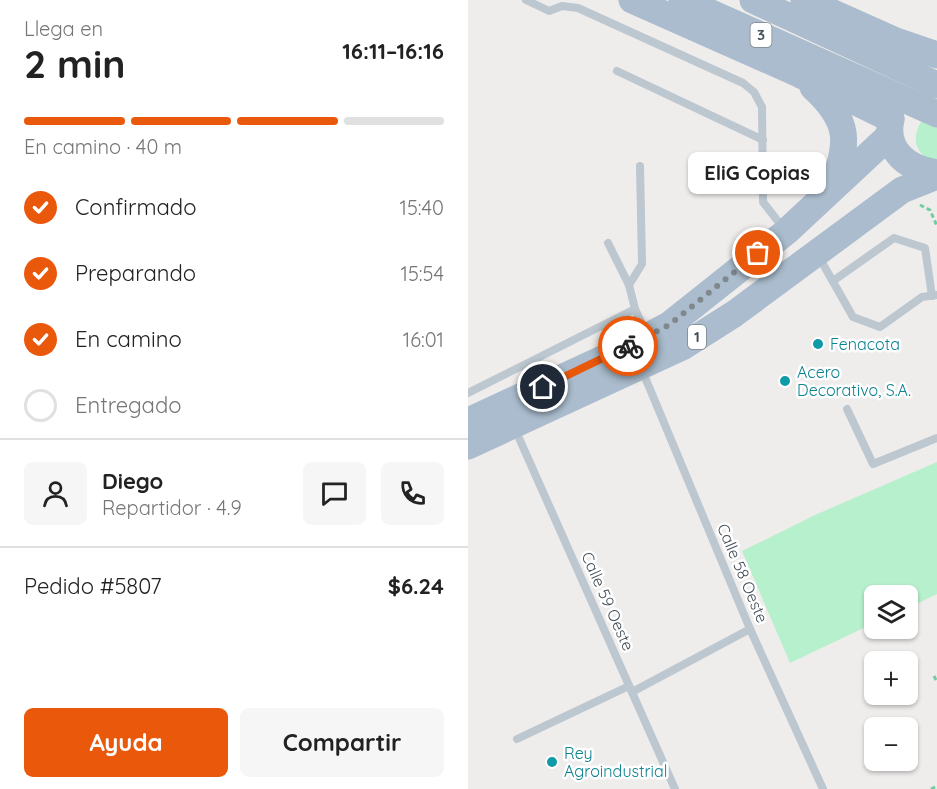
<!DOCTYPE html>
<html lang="es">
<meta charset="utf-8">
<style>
:root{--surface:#fff;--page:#f6f6f6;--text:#222;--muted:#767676;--line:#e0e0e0;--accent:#ea580c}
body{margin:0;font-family:Quicksand,sans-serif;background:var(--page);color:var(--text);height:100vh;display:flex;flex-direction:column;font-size:22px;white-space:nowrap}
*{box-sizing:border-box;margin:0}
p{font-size:20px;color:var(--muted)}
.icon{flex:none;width:33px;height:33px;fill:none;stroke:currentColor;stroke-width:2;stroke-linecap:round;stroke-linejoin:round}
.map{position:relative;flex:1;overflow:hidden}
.side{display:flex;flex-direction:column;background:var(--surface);width:468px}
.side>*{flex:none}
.buttons{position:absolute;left:396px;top:585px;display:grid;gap:12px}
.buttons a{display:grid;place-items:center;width:54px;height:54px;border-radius:9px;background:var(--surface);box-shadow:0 2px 4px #0004;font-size:30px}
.pin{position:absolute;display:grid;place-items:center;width:51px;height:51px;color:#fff;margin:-26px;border:3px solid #fff;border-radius:50%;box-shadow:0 2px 6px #0007}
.courier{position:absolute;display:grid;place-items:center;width:60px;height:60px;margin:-30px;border:4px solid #ea580c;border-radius:50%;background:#fff;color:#222;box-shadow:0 2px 8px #0007}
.bubble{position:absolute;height:42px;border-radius:9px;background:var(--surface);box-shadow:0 2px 4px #0004;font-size:20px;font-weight:700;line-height:42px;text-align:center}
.summary em{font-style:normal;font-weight:700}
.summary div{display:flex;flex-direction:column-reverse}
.summary{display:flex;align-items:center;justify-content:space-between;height:102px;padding:0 24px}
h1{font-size:39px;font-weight:700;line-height:45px}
.bar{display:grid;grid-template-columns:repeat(4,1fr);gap:9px 6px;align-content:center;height:72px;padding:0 24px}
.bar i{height:8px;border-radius:4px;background:var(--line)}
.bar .current{background:var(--accent)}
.bar p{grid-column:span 4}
.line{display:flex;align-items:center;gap:15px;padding:0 24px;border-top:2px solid var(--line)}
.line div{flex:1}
.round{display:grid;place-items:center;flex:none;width:63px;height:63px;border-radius:9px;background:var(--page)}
ol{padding:0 24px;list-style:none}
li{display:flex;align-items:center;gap:18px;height:66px}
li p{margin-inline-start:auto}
li .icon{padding:6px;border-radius:50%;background:var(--accent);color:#fff;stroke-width:4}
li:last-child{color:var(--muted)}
li i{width:33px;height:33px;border:3px solid var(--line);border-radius:50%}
.primary-button{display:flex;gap:12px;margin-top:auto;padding:12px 24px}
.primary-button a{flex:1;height:69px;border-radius:9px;background:var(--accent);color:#fff;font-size:24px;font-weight:700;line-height:69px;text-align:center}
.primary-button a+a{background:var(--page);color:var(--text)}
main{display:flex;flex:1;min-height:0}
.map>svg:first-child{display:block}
</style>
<main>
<section class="side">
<div class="summary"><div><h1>2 min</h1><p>Llega en</p></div><em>16:11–16:16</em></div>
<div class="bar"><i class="current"></i><i class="current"></i><i class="current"></i><i></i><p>En camino · 40 m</p></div>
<ol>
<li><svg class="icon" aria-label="check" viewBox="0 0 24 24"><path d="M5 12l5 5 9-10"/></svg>Confirmado<p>15:40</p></li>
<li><svg class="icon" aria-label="check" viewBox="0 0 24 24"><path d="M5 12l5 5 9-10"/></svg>Preparando<p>15:54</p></li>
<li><svg class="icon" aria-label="check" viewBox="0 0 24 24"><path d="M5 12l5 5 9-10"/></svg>En camino<p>16:01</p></li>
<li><i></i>Entregado</li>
</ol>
<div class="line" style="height:108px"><a class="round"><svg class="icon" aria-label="person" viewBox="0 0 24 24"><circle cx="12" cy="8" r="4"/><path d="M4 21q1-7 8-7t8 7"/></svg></a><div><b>Diego</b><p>Repartidor · 4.9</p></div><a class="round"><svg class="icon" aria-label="chat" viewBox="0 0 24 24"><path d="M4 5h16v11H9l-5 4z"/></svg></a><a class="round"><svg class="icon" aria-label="phone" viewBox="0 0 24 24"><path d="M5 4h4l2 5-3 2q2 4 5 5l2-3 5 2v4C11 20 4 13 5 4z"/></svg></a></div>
<div class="line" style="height:78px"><div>Pedido #5807</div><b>$6.24</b></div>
<div class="primary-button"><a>Ayuda</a><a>Compartir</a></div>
</section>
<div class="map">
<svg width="469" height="789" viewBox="0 0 469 789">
<rect width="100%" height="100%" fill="#efecec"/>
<g fill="#b7f0cd">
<path d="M469 101V165C434 147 448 124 469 101Z"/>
<path d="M469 462V594L440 608V596H406V623L322 663 274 551 347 515Z"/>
</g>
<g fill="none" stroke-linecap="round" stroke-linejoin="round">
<g stroke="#6ece9e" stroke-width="3" stroke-dasharray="4.5 3" stroke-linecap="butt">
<path d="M452 205 462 210 469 226"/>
<path d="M466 676 469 682"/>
<path d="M463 789 469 786"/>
</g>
<g stroke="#bcc7cf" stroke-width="8">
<path d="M58 0 81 11 94 6 110 8 275 83 286 92 294 107 295 202 316 229"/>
<path d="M149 71 295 140"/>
<path d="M351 257 385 317 412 327 454 297 469 295"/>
<path d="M365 281 426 238 457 248 464 296"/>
<path d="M161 285 174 264 172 166"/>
<path d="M167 309 178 333"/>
<path d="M174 370 282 629 355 789"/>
<path d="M0 393 167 309 161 285 140 243"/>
<path d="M379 409 405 464 469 438"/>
<path d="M47 429 207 789"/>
<path d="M164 692 282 629"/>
<path d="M49 739 161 686"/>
</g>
<g stroke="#aabccd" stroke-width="27">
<path d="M164 0 331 74 423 119"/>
<path d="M214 0 469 114"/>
<path d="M285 0 469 85"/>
<path d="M336 0 428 41 469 55"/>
<path d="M345 87C383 122 381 142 364 188"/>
<path d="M423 119C416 151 440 169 469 173"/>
<path d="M0 421 158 348 201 325 318 232 421 136"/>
<path d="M0 446 214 347 266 314 434 190 469 176"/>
</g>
</g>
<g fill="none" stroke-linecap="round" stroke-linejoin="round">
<path stroke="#80878d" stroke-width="6" stroke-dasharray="0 10.8" d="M160 346 201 325 290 253"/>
<path stroke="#ea580c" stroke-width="8" d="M75 387 160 346"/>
</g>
<g fill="#0f9aa8" stroke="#fff" stroke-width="2">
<circle cx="350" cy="344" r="6"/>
<circle cx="317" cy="381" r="6"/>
<circle cx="84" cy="762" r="6"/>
</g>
<g text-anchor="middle" stroke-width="5" stroke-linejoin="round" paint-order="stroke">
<g fill="#fff" stroke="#7c848c" stroke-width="1.5">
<rect x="282.5" y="23" width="21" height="24" rx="4.5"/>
<rect x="220" y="325" width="18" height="24" rx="4.5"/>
</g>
<g font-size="15" font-weight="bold" fill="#44505a">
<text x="293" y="40">3</text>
<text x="229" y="342">1</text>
</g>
<g font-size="16" fill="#0d838f" stroke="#fff" text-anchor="start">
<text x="362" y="350">Fenacota</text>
<text x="329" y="378">Acero<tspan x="329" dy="18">Decorativo, S.A.</tspan></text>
<text x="96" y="759">Rey<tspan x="96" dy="18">Agroindustrial</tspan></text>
</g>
<g font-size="16" fill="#44505a" stroke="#fff">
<text transform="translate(275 573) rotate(67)" y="6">Calle 58 Oeste</text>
<text transform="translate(140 601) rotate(66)" y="6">Calle 59 Oeste</text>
</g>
</g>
</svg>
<div class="buttons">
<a><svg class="icon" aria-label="layers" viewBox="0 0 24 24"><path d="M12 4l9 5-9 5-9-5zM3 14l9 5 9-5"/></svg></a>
<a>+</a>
<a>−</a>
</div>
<div class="pin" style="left:290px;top:253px;background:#ea580c"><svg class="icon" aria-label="bag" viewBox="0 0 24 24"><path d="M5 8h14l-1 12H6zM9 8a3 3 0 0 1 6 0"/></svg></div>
<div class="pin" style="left:75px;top:387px;background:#1f2937"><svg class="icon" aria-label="home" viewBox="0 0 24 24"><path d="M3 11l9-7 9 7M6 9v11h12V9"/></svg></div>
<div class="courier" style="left:160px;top:346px"><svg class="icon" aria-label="bike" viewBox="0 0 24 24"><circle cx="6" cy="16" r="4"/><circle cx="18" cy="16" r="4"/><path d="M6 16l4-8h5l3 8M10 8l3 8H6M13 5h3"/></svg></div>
<div class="bubble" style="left:220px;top:152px;width:138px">EliG Copias</div>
</div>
</main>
